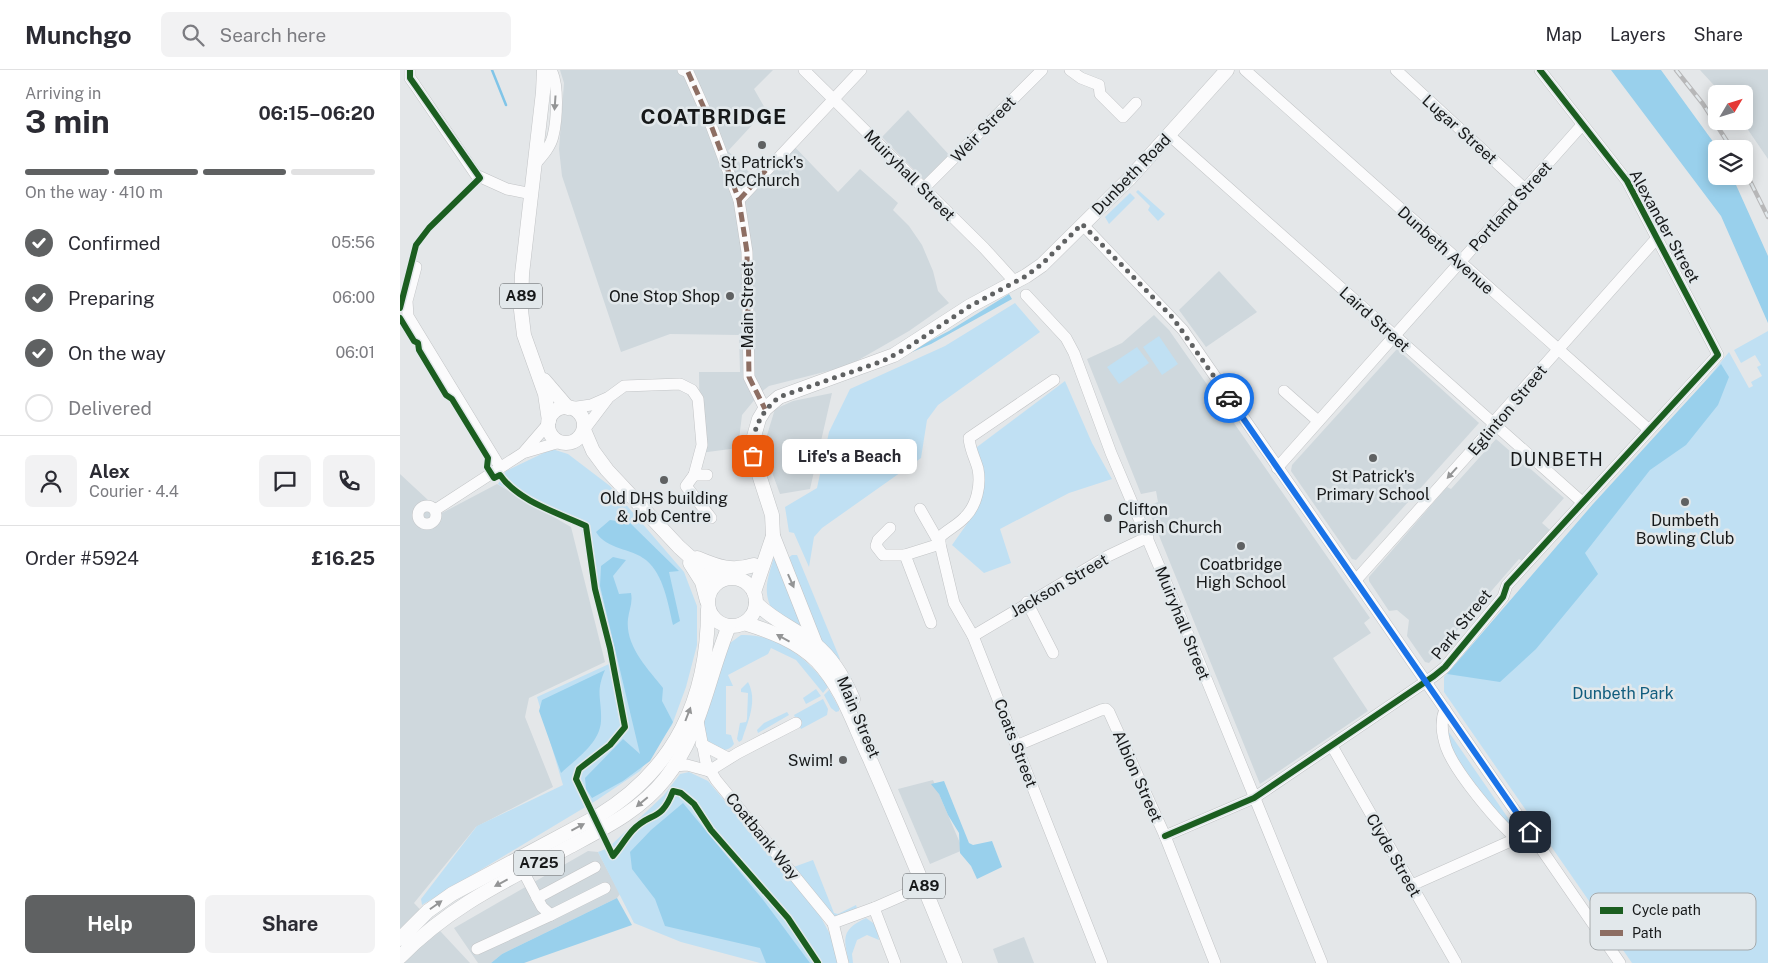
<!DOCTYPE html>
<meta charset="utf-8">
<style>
:root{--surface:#fff;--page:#f2f2f3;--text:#2b2b33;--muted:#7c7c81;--line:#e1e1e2;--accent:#5f6162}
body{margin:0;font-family:"Public Sans",sans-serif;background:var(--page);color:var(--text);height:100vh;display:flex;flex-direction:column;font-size:19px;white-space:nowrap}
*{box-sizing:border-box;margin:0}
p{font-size:16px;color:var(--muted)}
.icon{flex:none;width:28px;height:28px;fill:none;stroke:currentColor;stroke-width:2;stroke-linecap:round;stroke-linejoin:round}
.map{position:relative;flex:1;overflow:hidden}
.details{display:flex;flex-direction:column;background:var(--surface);width:400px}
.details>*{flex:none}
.needle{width:32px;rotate:52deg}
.buttons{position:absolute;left:1308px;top:15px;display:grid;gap:10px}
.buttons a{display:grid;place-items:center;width:45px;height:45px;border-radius:8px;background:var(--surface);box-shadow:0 2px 12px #0003;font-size:25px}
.pin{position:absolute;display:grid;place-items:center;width:42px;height:42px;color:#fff;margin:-21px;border-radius:10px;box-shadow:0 2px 8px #0006}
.courier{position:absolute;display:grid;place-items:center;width:50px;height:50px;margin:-25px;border:4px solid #1a73e8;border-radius:50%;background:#fff;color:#222;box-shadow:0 1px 6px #0007}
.bubble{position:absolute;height:35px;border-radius:8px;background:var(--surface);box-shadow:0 2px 12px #0003;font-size:16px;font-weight:700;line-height:35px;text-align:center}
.overview em{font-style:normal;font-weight:700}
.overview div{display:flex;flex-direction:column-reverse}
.overview{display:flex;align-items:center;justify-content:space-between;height:85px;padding:0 25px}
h1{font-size:32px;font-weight:700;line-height:38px}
.bar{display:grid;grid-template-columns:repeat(4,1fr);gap:8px 5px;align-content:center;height:60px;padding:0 25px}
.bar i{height:6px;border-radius:4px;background:var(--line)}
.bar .on{background:var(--accent)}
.bar p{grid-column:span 4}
.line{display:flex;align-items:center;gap:12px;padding:0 25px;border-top:1px solid var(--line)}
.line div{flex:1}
.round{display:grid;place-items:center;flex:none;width:52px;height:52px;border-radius:8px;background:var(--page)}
ol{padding:0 25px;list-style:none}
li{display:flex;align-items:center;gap:15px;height:55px}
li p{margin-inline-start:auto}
li .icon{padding:5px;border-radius:50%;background:var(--accent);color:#fff;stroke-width:4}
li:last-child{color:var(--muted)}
li i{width:28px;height:28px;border:2px solid var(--line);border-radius:50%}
.primary-button{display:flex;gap:10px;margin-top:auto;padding:10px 25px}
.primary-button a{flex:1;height:58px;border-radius:8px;background:var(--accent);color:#fff;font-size:20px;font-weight:700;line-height:58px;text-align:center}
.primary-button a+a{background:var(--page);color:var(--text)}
header{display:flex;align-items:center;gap:30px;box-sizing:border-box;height:70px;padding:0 25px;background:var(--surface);border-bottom:1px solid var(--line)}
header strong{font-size:24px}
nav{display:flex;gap:28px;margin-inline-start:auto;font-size:18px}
.search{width:350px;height:45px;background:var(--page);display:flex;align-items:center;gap:12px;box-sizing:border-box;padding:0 18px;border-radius:8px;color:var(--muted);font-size:19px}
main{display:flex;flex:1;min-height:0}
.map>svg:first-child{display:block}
</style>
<header>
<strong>Munchgo</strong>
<div class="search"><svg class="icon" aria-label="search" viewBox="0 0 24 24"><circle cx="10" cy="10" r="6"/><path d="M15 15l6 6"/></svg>Search here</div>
<nav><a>Map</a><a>Layers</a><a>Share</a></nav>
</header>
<main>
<section class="details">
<div class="overview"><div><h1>3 min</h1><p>Arriving in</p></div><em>06:15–06:20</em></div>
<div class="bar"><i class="on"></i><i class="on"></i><i class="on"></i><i></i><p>On the way · 410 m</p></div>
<ol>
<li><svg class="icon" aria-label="check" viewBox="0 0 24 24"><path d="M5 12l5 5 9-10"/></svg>Confirmed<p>05:56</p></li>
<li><svg class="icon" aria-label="check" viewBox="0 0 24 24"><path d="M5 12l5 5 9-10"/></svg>Preparing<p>06:00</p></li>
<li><svg class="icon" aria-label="check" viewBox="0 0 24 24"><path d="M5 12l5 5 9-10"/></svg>On the way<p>06:01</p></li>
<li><i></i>Delivered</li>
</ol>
<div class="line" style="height:90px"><a class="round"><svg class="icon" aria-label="person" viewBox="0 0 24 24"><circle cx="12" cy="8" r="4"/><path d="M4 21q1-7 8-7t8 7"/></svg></a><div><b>Alex</b><p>Courier · 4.4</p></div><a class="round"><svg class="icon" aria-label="chat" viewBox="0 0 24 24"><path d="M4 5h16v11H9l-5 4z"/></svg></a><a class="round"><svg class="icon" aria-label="phone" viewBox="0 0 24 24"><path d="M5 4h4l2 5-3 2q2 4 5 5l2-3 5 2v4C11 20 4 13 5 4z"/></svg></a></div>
<div class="line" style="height:65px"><div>Order #5924</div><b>£16.25</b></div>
<div class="primary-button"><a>Help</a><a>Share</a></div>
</section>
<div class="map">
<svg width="1368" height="893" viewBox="0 0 1368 893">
<rect width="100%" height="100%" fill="#e4e7e9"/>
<g fill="#cfd8dd">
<path d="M160 0H373L354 19 366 40 328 81 355 108 390 72 438 122 460 99 498 133 493 140 509 156 522 175 533 201 538 221 549 233 509 261 448 296 369 316 361 322 342 345 338 378 300 383 299 302H340L339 265 270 264 221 282 162 106 159 79 164 13Z"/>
<path d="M1300 0H1368V89L1342 51 1344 24H1322Z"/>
<path d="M508 40 551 87 525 111 482 67Z"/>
<path d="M819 201 857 242 806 277 779 240Z"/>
<path d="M754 245 769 260 970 548 964 553 971 563 933 588 968 641 860 714 747 436 758 432 756 421 741 424 687 289 722 273Z"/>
<path d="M997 279 1079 353 956 490 952 489 891 401 892 395Z"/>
<path d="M432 323 410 419 380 424 363 378 375 339 393 331Z"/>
<path d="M1096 369 1164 428 1142 453 1150 460 1122 491 1119 489 1029 593 1025 592 1007 566 1009 550 997 540 989 541 969 511V507L1047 417 1051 419Z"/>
<path d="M0 404 42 443 97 414 171 457 205 592 129 628 125 647 153 717 76 757 14 833 70 893H0Z"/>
<path d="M533 710 563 780 530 794 498 719Z"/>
<path d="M188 781 198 782 220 824 217 828 102 884 91 893H78L54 858Z"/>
<path d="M624 867 634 893H598L593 879Z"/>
</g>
<g fill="#c0e0f3">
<path d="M738 120 765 144 758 151 748 140 750 136 736 122Z"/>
<path d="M730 123 735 128 709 154 705 147Z"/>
<path d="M615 233 640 262 538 335 527 350 521 388 422 458 414 467 409 497 394 463 389 462 385 437 417 418 429 362 450 319 545 276Z"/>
<path d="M1368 261V893H1232L1044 622V607L1187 442 1304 313 1329 282 1349 318 1353 316 1351 312 1362 306 1357 297 1361 295 1355 285 1341 293 1334 280Z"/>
<path d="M759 266 778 294 762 305 743 277Z"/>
<path d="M737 277 749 293 719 314 707 297Z"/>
<path d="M665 311 692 373 712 409 669 423 600 459 611 493 584 503 552 475 576 441 573 380Z"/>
<path d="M152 379 168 384 210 416 284 502 297 536V575L286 617 272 655 240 701 197 730 22 835 21 829 77 756 163 715 137 627 209 594 181 457 98 414 106 401Z"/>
<path d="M375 484 407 562 373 541C361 521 369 505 375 484Z"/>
<path d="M392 485H397L440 589 437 592 420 573 387 489Z"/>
<path d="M341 565C376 563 410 590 428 617L423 623 396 590 371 578 368 584 328 605 333 616H326V664L331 665 334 674C326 685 317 678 308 674L303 656 324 586 330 573Z"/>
<path d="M348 612C358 631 348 651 342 670L339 672 337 669 340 653 346 652 347 649 348 623 341 622V619Z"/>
<path d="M416 619 421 626 406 634 403 628Z"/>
<path d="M429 620 439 638V641L436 642 431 638 424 625Z"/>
<path d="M423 629 428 639 427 645 401 659 394 645Z"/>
<path d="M387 642 389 645 358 663 357 660 364 653Z"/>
<path d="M1046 658 1117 761 1116 763 1112 761 1067 706 1050 678Z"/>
<path d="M289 702 308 711 417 840 432 868 439 893H360L281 872 234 853 198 782 208 778 264 725 280 704Z"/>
<path d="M413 790 434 843 438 844 456 835 457 838 435 848 391 798Z"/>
<path d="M466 848 476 855 479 870 467 865 457 870 452 884 453 893H449C444 869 440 860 466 848Z"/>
</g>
<g fill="#99d0ec">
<path d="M1211 0H1261L1314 73 1317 79 1316 106H1332L1368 186V253L1321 146Z"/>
<path d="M609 224 612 229 531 274 491 291 549 261Z"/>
<path d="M1321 294 1329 307 1318 335 1286 375 1250 400 1185 483 1198 504 1136 579 1100 612 1047 604 1193 434Z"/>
<path d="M210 450 230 453 279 501 269 502 280 551 273 555C268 534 264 505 246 490 231 478 207 480 196 462Z"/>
<path d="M213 487 226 490 213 506 219 524 231 523C233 533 229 540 228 549 225 576 248 599 263 618L262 631 273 652 250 691 223 711 192 728 186 719 185 708 223 669 240 684 200 516 201 496Z"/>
<path d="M205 600C195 623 202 629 201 651 200 673 176 689 161 703L139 641 142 630Z"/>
<path d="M544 711 569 773 573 775 592 771 602 797 577 809 571 796 560 783 559 763 548 745 539 724 531 714Z"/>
<path d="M283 733 364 831 410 893H366L360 878 265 856 255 829 232 799 230 782 251 760Z"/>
<path d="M217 828 232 855 124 893H91L102 884Z"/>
</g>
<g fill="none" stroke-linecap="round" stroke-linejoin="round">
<path stroke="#80c5e8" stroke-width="2.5" d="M92 0 106 35"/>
<g stroke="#c2c4c6" stroke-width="12">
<g id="minor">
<path d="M10 0V8L15 15 76 105 107 119 132 124"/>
<path d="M283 0 288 2 308 47 339 130 347 182 349 307 365 339"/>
<path d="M404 0 584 178 615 212"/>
<path d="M670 0 681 8 699 15 700 24 723 47 736 33"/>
<path d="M845 0 1248 359"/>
<path d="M996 0 1125 119"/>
<path d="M769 65 1182 432"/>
<path d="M136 93C143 85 151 76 153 66 157 50 159 14 151 0"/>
<path d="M524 118 642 0"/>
<path d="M339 130 461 0"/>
<path d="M682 154 783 260 1220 893"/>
<path d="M16 197 7 231 8 246 100 397"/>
<path d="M626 225 666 268 674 283 711 383 790 569 922 893"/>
<path d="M654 310 569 368C570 380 575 388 578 399 581 415 577 435 565 447 558 455 547 460 540 467V474L554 533 573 566 702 893"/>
<path d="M884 321 918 351"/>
<path d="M170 338 191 335 207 328"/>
<path d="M184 360 209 327 224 316 280 314 292 320 298 329 302 375 294 405H307"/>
<path d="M126 382 160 372"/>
<path d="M877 398 1182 55"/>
<path d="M294 405 286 416 311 448"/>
<circle cx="27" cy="445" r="9"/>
<path d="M35 440 123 383 148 354"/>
<path d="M490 458 478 470 476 476 483 485H505L531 553"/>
<path d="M505 485 540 474 520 439"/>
<path d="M956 510 1091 359 1093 353 1257 168"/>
<path d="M627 532 653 583"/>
<path d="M573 566 708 486 748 467"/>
<path d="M1045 639C1040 652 1042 664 1046 677 1055 702 1097 752 1117 769"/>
<path d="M298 651 306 693 316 710 433 853 474 838 495 893"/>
<path d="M301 674 328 688"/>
<path d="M616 676 701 640 706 639 709 642 765 766 815 893"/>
<path d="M932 676 1056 893"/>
<path d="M274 696 287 695 309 701"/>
<path d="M309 701 338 683 396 653"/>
<path d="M765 766 854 728 1034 606 1045 597 1103 527 1107 515 1318 285 1227 111 1140 0"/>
<path d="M1012 815 1122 766"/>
<path d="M137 828 195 797"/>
<path d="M474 838 506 824"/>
<path d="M151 845 205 818"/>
<path d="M433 853 443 893"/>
<path d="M77 879 151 845 142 837 123 801"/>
</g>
</g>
<g stroke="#c2c4c6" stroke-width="15">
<g id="major">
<path d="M144 0 143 22 122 204 121 240 124 265 145 324 149 351"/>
<path d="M144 310 168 338"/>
<circle cx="166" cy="355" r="18"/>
<path d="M184 360 193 381 207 400 279 477 309 504 322 509"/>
<path d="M373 466 416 575"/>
<path d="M297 488C318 497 332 502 354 495"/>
<path d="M290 493 302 512 307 531"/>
<circle cx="332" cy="532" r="24"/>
<path d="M354 522 373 466 372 445 353 386V370L359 349 365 339 379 327 494 285 570 236 626 206 642 195 729 109 827 0"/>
<path d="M356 533C375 552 396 559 416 575 433 589 444 608 453 629"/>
<path d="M344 553C370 561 397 571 417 591 443 619 453 653 469 687 499 755 527 824 555 893"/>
<path d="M0 869 28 841 52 824 198 746C275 699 308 629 308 539"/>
<path d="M0 887C50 836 105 811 167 778 202 759 240 741 265 709 302 662 307 609 329 556"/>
</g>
</g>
<use href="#minor" stroke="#fbfbfc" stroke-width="11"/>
<use href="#major" stroke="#fbfbfc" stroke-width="14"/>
<g stroke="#b7b7b8" stroke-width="4.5">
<g id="rail">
<path d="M1276 0 1303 34 1332 79"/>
<path d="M1344 99 1368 147"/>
</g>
</g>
<use href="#rail" stroke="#e2e8eb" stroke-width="2.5" stroke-dasharray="8" stroke-linecap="butt"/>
<g stroke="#8d6e63" stroke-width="5" stroke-dasharray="10 5" stroke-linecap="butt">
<path d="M288 2 308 47 339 130 347 182 349 307 365 339"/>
<path d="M339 130 374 91"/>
</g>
<g stroke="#e2e8eb" stroke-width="9">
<g id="cycleway">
<path d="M0 238 16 175 29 158 80 108 15 15 10 8V0"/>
<path d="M0 248 14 271 18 273 19 280 46 325 52 329 88 388 87 397 94 408 100 405C118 431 158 443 186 456L195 519 210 578 225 657 210 675 179 699 176 709 213 786C220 778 225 769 232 761 250 741 261 753 273 721L281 723 294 734 311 760 388 848 418 893"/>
<path d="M765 766 854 728 1034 606 1045 597 1103 527 1107 515 1318 285 1227 111 1140 0"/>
</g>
</g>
<use href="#cycleway" stroke="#1b5e20" stroke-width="6"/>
</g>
<defs><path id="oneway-solid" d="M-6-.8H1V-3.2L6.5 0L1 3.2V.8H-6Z" transform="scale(1.25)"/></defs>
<g fill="#949596">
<use href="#oneway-solid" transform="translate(155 33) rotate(94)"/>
<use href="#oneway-solid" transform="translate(1052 403) rotate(132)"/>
<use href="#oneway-solid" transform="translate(391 511) rotate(66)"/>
<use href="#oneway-solid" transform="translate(383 568) rotate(-151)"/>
<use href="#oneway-solid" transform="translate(288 644) rotate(-69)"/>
<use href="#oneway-solid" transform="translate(242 732) rotate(140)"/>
<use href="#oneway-solid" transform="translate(178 757) rotate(-28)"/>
<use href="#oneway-solid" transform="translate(101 813) rotate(152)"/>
<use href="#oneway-solid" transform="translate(36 835) rotate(-35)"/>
</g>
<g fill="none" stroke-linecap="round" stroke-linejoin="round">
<path stroke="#5f6162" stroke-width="5" stroke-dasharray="0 9" d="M353 386C351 361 360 343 379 327L483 291 507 278 570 236 626 206 642 194 682 154 773 248 829 328"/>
<path stroke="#1a73e8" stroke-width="6" d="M829 328 1130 762"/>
</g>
<g fill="#5f6162" stroke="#e2e8eb" stroke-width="2">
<circle cx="362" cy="75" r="5"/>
<circle cx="330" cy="226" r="5"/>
<circle cx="973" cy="388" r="5"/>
<circle cx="264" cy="410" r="5"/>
<circle cx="1285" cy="432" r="5"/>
<circle cx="708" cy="448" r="5"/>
<circle cx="841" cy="476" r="5"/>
<circle cx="443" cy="690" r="5"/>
</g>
<g text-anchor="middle" stroke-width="5" stroke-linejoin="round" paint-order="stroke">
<g fill="#e2e8eb" stroke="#545759" stroke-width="1">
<rect x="100" y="213.5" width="42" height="25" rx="4"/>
<rect x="114" y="780.5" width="50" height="25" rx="4"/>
<rect x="503" y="803.5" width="42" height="25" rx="4"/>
</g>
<g font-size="15" font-weight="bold" fill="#17191a">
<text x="121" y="231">A89</text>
<text x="139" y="798">A725</text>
<text x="524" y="821">A89</text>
</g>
<g font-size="16" fill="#17191a" stroke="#e2e8eb">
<text transform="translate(583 59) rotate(-46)" y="6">Weir Street</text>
<text transform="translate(1060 59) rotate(42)" y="6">Lugar Street</text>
<text transform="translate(731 104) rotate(-46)" y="6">Dunbeth Road</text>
<text transform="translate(510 105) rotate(45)" y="6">Muiryhall Street</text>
<text transform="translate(1110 136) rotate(-48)" y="6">Portland Street</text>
<text transform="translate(1265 156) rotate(61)" y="6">Alexander Street</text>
<text transform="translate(1046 180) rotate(42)" y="6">Dunbeth Avenue</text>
<text transform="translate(347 235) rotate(-90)" y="6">Main Street</text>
<text transform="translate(975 249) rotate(42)" y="6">Laird Street</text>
<text transform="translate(1107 340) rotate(-50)" y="6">Eglinton Street</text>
<text transform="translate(659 515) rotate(-30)" y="6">Jackson Street</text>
<text transform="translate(783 553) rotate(68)" y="6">Muiryhall Street</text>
<text transform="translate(1061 554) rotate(-51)" y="6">Park Street</text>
<text transform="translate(459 647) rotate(67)" y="6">Main Street</text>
<text transform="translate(616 673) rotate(69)" y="6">Coats Street</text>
<text transform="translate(738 706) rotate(66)" y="6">Albion Street</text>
<text transform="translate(363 766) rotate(51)" y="6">Coatbank Way</text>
<text transform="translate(994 785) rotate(60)" y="6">Clyde Street</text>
</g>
<g font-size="16" fill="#17191a" stroke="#e2e8eb">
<text x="362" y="98">St Patrick's<tspan x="362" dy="18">RCChurch</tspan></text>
<text x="320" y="232" text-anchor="end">One Stop Shop</text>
<text x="973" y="412">St Patrick's<tspan x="973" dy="18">Primary School</tspan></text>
<text x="264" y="434">Old DHS building<tspan x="264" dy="18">&amp; Job Centre</tspan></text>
<text x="718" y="445" text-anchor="start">Clifton<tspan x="718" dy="18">Parish Church</tspan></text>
<text x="1285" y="456">Dumbeth<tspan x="1285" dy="18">Bowling Club</tspan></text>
<text x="841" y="500">Coatbridge<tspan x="841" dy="18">High School</tspan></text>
<text x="433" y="696" text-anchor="end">Swim!</text>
</g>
<g font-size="16" fill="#115d7e" stroke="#e2e8eb">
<text x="1223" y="629">Dunbeth Park</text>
</g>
<g font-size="18" letter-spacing="1" fill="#17191a" stroke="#e2e8eb">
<text x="1157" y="396">DUNBETH</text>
</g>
<g font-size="21" font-weight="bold" letter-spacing="1" fill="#17191a" stroke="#e2e8eb">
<text x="314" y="54">COATBRIDGE</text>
</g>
</g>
<rect x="1190" y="823" width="166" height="57" rx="8" fill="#e2e8eb" stroke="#a5aaac" stroke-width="1"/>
<rect x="1200" y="837" width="23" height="7" fill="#1b5e20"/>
<rect x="1200" y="860" width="23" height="6" fill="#8d6e63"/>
<g font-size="14" fill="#17191a">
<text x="1232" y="845">Cycle path</text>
<text x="1232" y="868">Path</text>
</g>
</svg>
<div class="buttons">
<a><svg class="needle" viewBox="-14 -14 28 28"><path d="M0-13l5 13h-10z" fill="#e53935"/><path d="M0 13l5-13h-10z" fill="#7c7c81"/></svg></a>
<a><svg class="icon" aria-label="layers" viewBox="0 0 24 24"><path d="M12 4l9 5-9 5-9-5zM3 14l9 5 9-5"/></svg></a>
</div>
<div class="pin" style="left:353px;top:386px;background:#ea580c"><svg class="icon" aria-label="bag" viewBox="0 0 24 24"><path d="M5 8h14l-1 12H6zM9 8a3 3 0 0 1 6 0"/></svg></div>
<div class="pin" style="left:1130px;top:762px;background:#1f2937"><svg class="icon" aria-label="home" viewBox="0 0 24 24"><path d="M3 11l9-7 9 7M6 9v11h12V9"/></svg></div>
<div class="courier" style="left:829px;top:328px"><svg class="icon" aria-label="car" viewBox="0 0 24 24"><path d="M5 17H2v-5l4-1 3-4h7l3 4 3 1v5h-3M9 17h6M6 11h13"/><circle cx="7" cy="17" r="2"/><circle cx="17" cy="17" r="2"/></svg></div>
<div class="bubble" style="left:382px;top:369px;width:135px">Life's a Beach</div>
</div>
</main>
